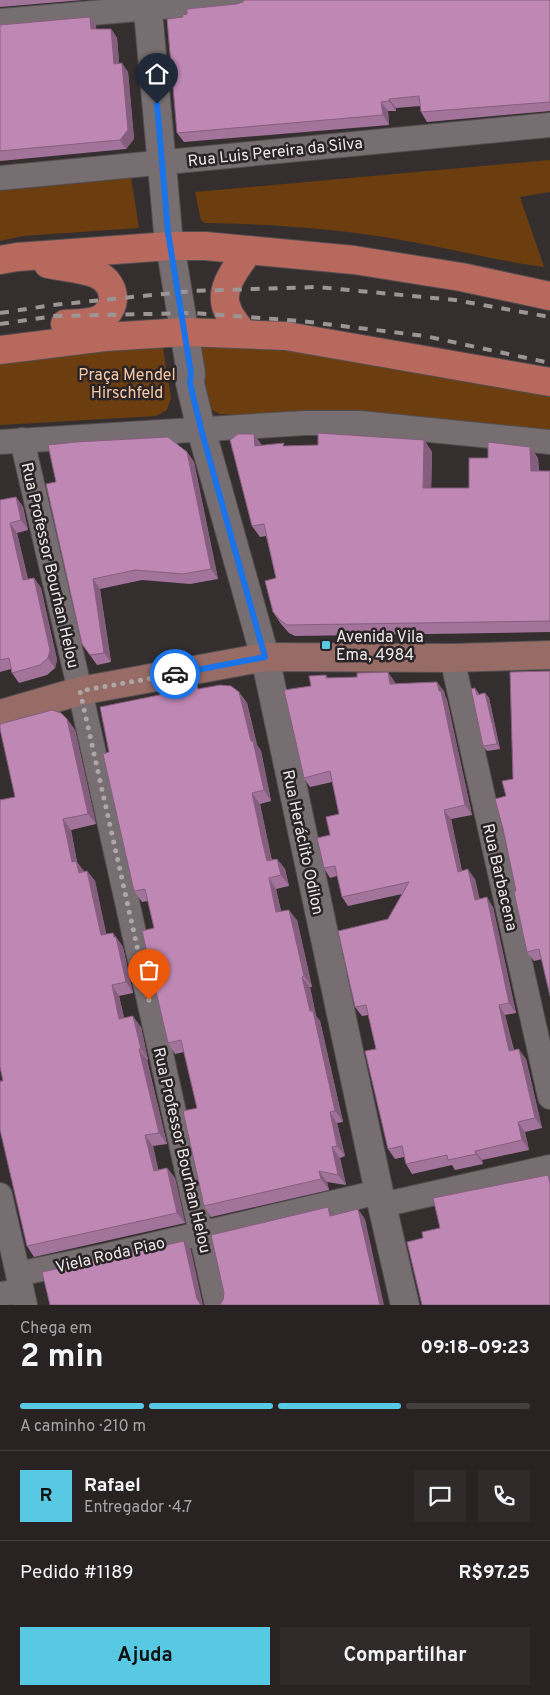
<!DOCTYPE html>
<html lang="pt">
<meta charset="utf-8">
<style>
:root{--surface:#282223;--page:#302a2b;--text:#f1f3f6;--muted:#a5a4a6;--line:#443f41;--accent:#58c9e3}
body{margin:0;font-family:Overpass,sans-serif;background:var(--page);color:var(--text);height:100vh;display:flex;flex-direction:column;font-size:19px;white-space:nowrap}
*{box-sizing:border-box;margin:0}
p{font-size:16px;color:var(--muted)}
.icon{flex:none;width:28px;height:28px;fill:none;stroke:currentColor;stroke-width:2;stroke-linecap:round;stroke-linejoin:round}
.map{position:relative;height:1305px;overflow:hidden}
.side{display:flex;flex-direction:column;background:var(--surface);flex:1}
.side>*{flex:none}
.pin{position:absolute;display:grid;place-items:center;width:42px;height:42px;color:#fff;margin:-51px -21px;border-radius:50% 50% 50% 0;rotate:-45deg;box-shadow:0 0 5px #0007}
.pin .icon{rotate:45deg}
.courier{position:absolute;display:grid;place-items:center;width:50px;height:50px;margin:-25px;border:4px solid #1a73e8;border-radius:50%;background:#fff;color:#222;box-shadow:0 1px 6px #0007}
.headline em{font-style:normal;font-weight:700}
.headline div{display:flex;flex-direction:column-reverse}
.headline{display:flex;align-items:center;justify-content:space-between;height:85px;padding:0 20px}
h1{font-size:32px;font-weight:700;line-height:38px}
.bar{display:grid;grid-template-columns:repeat(4,1fr);gap:8px 5px;align-content:center;height:60px;padding:0 20px}
.bar i{height:6px;border-radius:4px;background:var(--line)}
.bar .selected{background:var(--accent)}
.bar p{grid-column:span 4}
.line{display:flex;align-items:center;gap:12px;padding:0 20px;border-top:1px solid var(--line)}
.line div{flex:1}
.round{display:grid;place-items:center;flex:none;width:52px;height:52px;border-radius:0px;background:var(--page)}
.action{display:flex;gap:10px;margin-top:auto;padding:10px 20px}
.action a{flex:1;height:58px;border-radius:0px;background:var(--accent);color:#111;font-size:20px;font-weight:700;line-height:58px;text-align:center}
.action a+a{background:var(--page);color:var(--text)}
.map>svg:first-child{display:block}
</style>
<div class="map">
<svg width="550" height="1305" viewBox="0 0 550 1305">
<rect width="100%" height="100%" fill="#352e2f"/>
<g fill="#6c3e0f">
<path d="M550 160V192L520 197 544 267C492 260 441 246 390 238 329 228 266 224 205 223L201 220 195 192Z"/>
<path d="M131 178 139 228 23 236 0 241V191Z"/>
<path d="M201 341 291 345 550 387V430L220 414 210 409 207 402Z"/>
<path d="M149 344 157 345 163 348 171 398 167 410 156 416 0 425V364Z"/>
</g>
<g fill="none" stroke-linecap="round" stroke-linejoin="round">
<g stroke="#524d4e" stroke-width="26">
<g id="minor">
<path d="M0 21 241 0"/>
<path d="M0 178 550 125"/>
<path d="M22 440 80 691 217 1305"/>
<path d="M0 442 304 423H360L550 442"/>
<path d="M452 658 550 1097"/>
<path d="M0 1195 25 1305"/>
<path d="M382 1205 550 1167"/>
<path d="M18 1274 105 1256 379 1192"/>
<path d="M0 1294 22 1291"/>
</g>
</g>
<g stroke="#524d4e" stroke-width="30">
<path id="tertiary" d="M147 0 168 232 191 373 190 383 201 429 265 657 379 1192 405 1305"/>
</g>
<g stroke="#524d4e" stroke-width="30">
<path id="secondary" d="M0 714 80 691 265 657 452 658 550 655"/>
</g>
<g stroke="#524d4e" stroke-width="30">
<g id="primary">
<path d="M0 260 17 257 170 246H205L354 260 461 277 550 296"/>
<path d="M48 264C61 267 86 269 98 275 116 284 119 308 100 319 90 324 76 323 65 324"/>
<path d="M243 334C238 326 231 319 228 311 217 290 237 267 249 250"/>
<path d="M0 350 105 337 185 332 286 336 550 382"/>
</g>
</g>
<use href="#minor" stroke="#766e70" stroke-width="24"/>
<use href="#tertiary" stroke="#766e70" stroke-width="28"/>
<use href="#secondary" stroke="#976c67" stroke-width="28"/>
<use href="#primary" stroke="#b8695d" stroke-width="28"/>
<g stroke="#9b9596" stroke-width="4" stroke-dasharray="9 9" stroke-linecap="butt">
<path d="M0 313 53 305 192 291 317 287 455 300 550 317"/>
<path d="M0 324 54 316 194 313 301 321 425 336 550 363"/>
</g>
</g>
<g fill="#a3749b">
<path d="M0 0H83L0 7Z"/>
<path d="M550 0V111L427 122 421 112 420 106 396 108V111H388L389 125 184 142 177 133 183 17 236 4 243 2Z"/>
<path d="M90 17 96 26V29H111L117 38 119 63 128 72 134 139 126 149 0 161V25Z"/>
<path d="M424 440 432 452 431 488H469L488 458 530 447 538 458 539 471H550V632L295 636 289 633 281 624 273 612 276 578 266 536 260 537 252 526 262 445 286 446 318 445Z"/>
<path d="M187 452 194 462 218 579 190 584 142 580 100 589 111 662 97 665 82 644 46 484Z"/>
<path d="M16 497 23 507 28 530 17 533 28 579 34 578 41 588 57 660 55 668 47 675 19 683 12 673 11 669 0 672V500Z"/>
<path d="M326 675 328 678 395 682V684L444 691 445 696 447 700 472 815 451 819 462 871 475 879 479 899 493 907 516 1013 505 1015 514 1050 526 1059 542 1128 525 1132 529 1150 482 1160 483 1164 455 1170 452 1165 412 1174 406 1164 404 1157 395 1159 388 1149 376 1049 368 1015 362 1016 355 1007 388 919 402 894 348 906 342 897 337 876 330 878 324 868 330 835 339 814 332 782 310 787 304 778 311 686Z"/>
<path d="M475 688 479 694 485 693 489 698 500 749 487 751 483 746Z"/>
<path d="M200 689 239 692 247 703 257 745 261 751 271 801 260 804 271 856 272 860 277 859 285 869 289 886 276 889 281 911 297 920 312 987H310L316 1016 320 1021 343 1122 337 1123 345 1156 340 1158 346 1185 327 1182 329 1190 211 1217 204 1206 197 1108 184 1052 175 1054 168 1043 154 928 148 901 142 902 134 891Z"/>
<path d="M67 719 75 730 96 824 71 830 77 862 84 872 87 871 95 881 106 934 113 933 123 947 133 993 119 996 124 1018 141 1027 148 1060H147L167 1144 153 1146 158 1170 167 1168 175 1178 185 1223 34 1257 27 1246 3 1081 15 797Z"/>
<path d="M513 779 542 959 534 961 527 952 516 891 506 796Z"/>
</g>
<g fill="#855e7e">
<path d="M90 17 96 26 97 38 91 29Z"/>
<path d="M111 29 117 38 120 73 114 64Z"/>
<path d="M122 63 128 72 134 139 126 149 120 140Z"/>
<path d="M389 99 396 108V111L389 101Z"/>
<path d="M381 102 388 111 389 125 383 115Z"/>
<path d="M254 434 262 445 255 446Z"/>
<path d="M424 440 432 452 431 500 423 488Z"/>
<path d="M530 447 538 458 539 482 531 471Z"/>
<path d="M187 452 194 462 218 579 211 569Z"/>
<path d="M16 497 23 507 28 530 21 520Z"/>
<path d="M10 523 17 533 30 590 23 580Z"/>
<path d="M34 578 41 588 57 660 55 668 48 658Z"/>
<path d="M93 579 100 589 111 662 104 653Z"/>
<path d="M388 672 395 682 397 694 390 684Z"/>
<path d="M437 682 444 691 445 696 447 700 472 815 465 805Z"/>
<path d="M239 692 247 703 257 745 261 751 271 801 264 790 251 741Z"/>
<path d="M485 693 489 698 500 749 497 744Z"/>
<path d="M67 719 75 730 96 824 88 814Z"/>
<path d="M252 793 260 804 274 872 267 861Z"/>
<path d="M444 810 451 819 464 881 458 872Z"/>
<path d="M63 819 71 830 77 862 84 871 86 883 72 862Z"/>
<path d="M277 859 285 869 289 886 281 875Z"/>
<path d="M468 869 475 879 482 909 475 900Z"/>
<path d="M87 871 95 881 109 946 101 935Z"/>
<path d="M269 878 276 889 284 923 276 912Z"/>
<path d="M487 897 493 907 516 1013 509 1003Z"/>
<path d="M289 910 297 920 312 987 304 976Z"/>
<path d="M113 933 123 947 133 993 126 982Z"/>
<path d="M302 977 310 987 316 1016 320 1021 343 1122 335 1111 310 1011Z"/>
<path d="M112 985 119 996 127 1030 119 1019Z"/>
<path d="M499 1005 505 1015 516 1061 509 1051Z"/>
<path d="M133 1016 141 1027 148 1060 141 1049Z"/>
<path d="M139 1049 147 1060 167 1144 159 1133Z"/>
<path d="M519 1049 526 1059 542 1128 535 1118Z"/>
<path d="M330 1112 337 1123 345 1156 337 1146Z"/>
<path d="M518 1122 525 1132 529 1150 522 1140Z"/>
<path d="M145 1135 153 1146 161 1181 154 1171Z"/>
<path d="M332 1147 340 1158 346 1185 338 1175Z"/>
<path d="M475 1151 482 1160 483 1164 476 1154Z"/>
<path d="M167 1168 175 1178 185 1223 177 1213Z"/>
<path d="M319 1171 327 1182 329 1190 321 1179Z"/>
<path d="M328 1207 334 1217 330 1216Z"/>
<path d="M358 1209 365 1219 384 1305H380Z"/>
<path d="M184 1241 191 1250 203 1305H201L197 1299Z"/>
</g>
<g fill="#be87b4" stroke="#855e7e">
<path d="M244 0H550V102L421 112 419 96 389 99V101L381 102 383 115 177 133 167 19 183 17 182 15 187 14V9L236 4 243 2Z"/>
<path d="M90 17 91 29H111L114 64 122 63 128 130 120 140 0 151V25Z"/>
<path d="M318 433 424 440 423 488H469V458H488V442L530 447 531 471H550V621L287 625 281 621 273 612 265 581 276 578 264 524 252 526 230 440 238 434H254L255 446 284 443 283 446 318 445Z"/>
<path d="M168 437 187 452 211 569 183 574 135 570 93 579 104 653 90 655 82 644 46 484 56 482 48 445 76 442Z"/>
<path d="M16 497 21 520 10 523 23 580 34 578 50 650 48 658 40 665 12 673 9 658 0 660V500Z"/>
<path d="M550 671V996L539 949 527 952 514 892 516 891 503 829 495 799 506 796 502 781 513 779 510 672Z"/>
<path d="M388 672 390 684 437 682 439 691H441L465 805 444 810 458 872 468 869 475 900 487 897 509 1003 499 1005 509 1051 519 1049 535 1118 518 1122 522 1140 475 1151 476 1154 448 1160 447 1155 406 1164 402 1146 388 1149 365 1051 376 1049 366 1005 355 1007 338 931 388 919 409 882 342 897 335 866 324 868 317 838 330 835 326 817 339 814 330 771 304 778 284 690 311 686 309 676 326 675V678L357 677V673Z"/>
<path d="M197 685 198 689 220 685 231 686 239 692 251 741H253L264 790 252 793 263 845 267 861 277 859 281 875 269 878 276 912 289 910 304 976 302 977 310 1011H313L335 1111 330 1112 337 1146 332 1147 338 1175 319 1171 321 1179 204 1206 183 1111 197 1108 181 1040 168 1043 142 931 154 928 145 889 134 891 103 754 109 752 100 707 164 694V691Z"/>
<path d="M475 688 477 695 485 693 497 744 483 746 471 689Z"/>
<path d="M52 710 61 713 67 719 88 814 63 819 72 862 76 861 79 873 87 871 101 935 113 933 114 937H116L126 982 112 985 119 1019 133 1016 141 1049H139L159 1133 145 1135 154 1171 167 1168 177 1213 27 1246 0 1130V1081H3L0 1067V800L15 797 0 729V724Z"/>
<path d="M548 1175 550 1183V1305H422L407 1242 423 1238 422 1232 440 1228 433 1198Z"/>
<path d="M328 1207 330 1216 358 1209 380 1305H220L223 1300 224 1293 211 1235Z"/>
<path d="M184 1241 197 1299 201 1305H50L42 1272Z"/>
</g>
<g fill="none" stroke-linecap="round" stroke-linejoin="round">
<path stroke="#ada7a8" stroke-width="5" stroke-dasharray="0 9" d="M149 1000 80 691 175 674"/>
<path stroke="#1a73e8" stroke-width="6" d="M157 104 168 232 191 373 190 383 201 429 265 657 175 674"/>
</g>
<rect fill="#58c9e3" stroke="#2b2426" stroke-width="2" x="321" y="640" width="10" height="10" rx="2.5"/>
<g text-anchor="middle" stroke-width="5" stroke-linejoin="round" paint-order="stroke">
<g font-size="16" fill="#ede8e9" stroke="#2b2426">
<text transform="translate(275 151) rotate(-6)" y="6">Rua Luis Pereira da Silva</text>
<text transform="translate(51 565) rotate(77)" y="6">Rua Professor Bourhan Helou</text>
<text transform="translate(304 842) rotate(78)" y="6">Rua Heráclito Odilon</text>
<text transform="translate(501 877) rotate(77)" y="6">Rua Barbacena</text>
<text transform="translate(183 1150) rotate(77)" y="6">Rua Professor Bourhan Helou</text>
<text transform="translate(110 1254) rotate(-13)" y="6">Viela Roda Piao</text>
</g>
<g font-size="16" fill="#f6c8a3" stroke="#2b2426">
<text x="127" y="380">Praça Mendel<tspan x="127" dy="18">Hirschfeld</tspan></text>
</g>
<g font-size="16" fill="#ede8e9" stroke="#2b2426" text-anchor="start">
<text x="336" y="642">Avenida Vila<tspan x="336" dy="18">Ema, 4984</tspan></text>
</g>
</g>
</svg>
<div class="pin" style="left:149px;top:1000px;background:#ea580c"><svg class="icon" aria-label="bag" viewBox="0 0 24 24"><path d="M5 8h14l-1 12H6zM9 8a3 3 0 0 1 6 0"/></svg></div>
<div class="pin" style="left:157px;top:104px;background:#1f2937"><svg class="icon" aria-label="home" viewBox="0 0 24 24"><path d="M3 11l9-7 9 7M6 9v11h12V9"/></svg></div>
<div class="courier" style="left:175px;top:674px"><svg class="icon" aria-label="car" viewBox="0 0 24 24"><path d="M5 17H2v-5l4-1 3-4h7l3 4 3 1v5h-3M9 17h6M6 11h13"/><circle cx="7" cy="17" r="2"/><circle cx="17" cy="17" r="2"/></svg></div>
</div>
<section class="side">
<div class="headline"><div><h1>2 min</h1><p>Chega em</p></div><em>09:18–09:23</em></div>
<div class="bar"><i class="selected"></i><i class="selected"></i><i class="selected"></i><i></i><p>A caminho · 210 m</p></div>
<div class="line" style="height:90px"><b class="round" style="background:var(--accent);color:#111">R</b><div><b>Rafael</b><p>Entregador · 4.7</p></div><a class="round"><svg class="icon" aria-label="chat" viewBox="0 0 24 24"><path d="M4 5h16v11H9l-5 4z"/></svg></a><a class="round"><svg class="icon" aria-label="phone" viewBox="0 0 24 24"><path d="M5 4h4l2 5-3 2q2 4 5 5l2-3 5 2v4C11 20 4 13 5 4z"/></svg></a></div>
<div class="line" style="height:65px"><div>Pedido #1189</div><b>R$97.25</b></div>
<div class="action"><a>Ajuda</a><a>Compartilhar</a></div>
</section>
